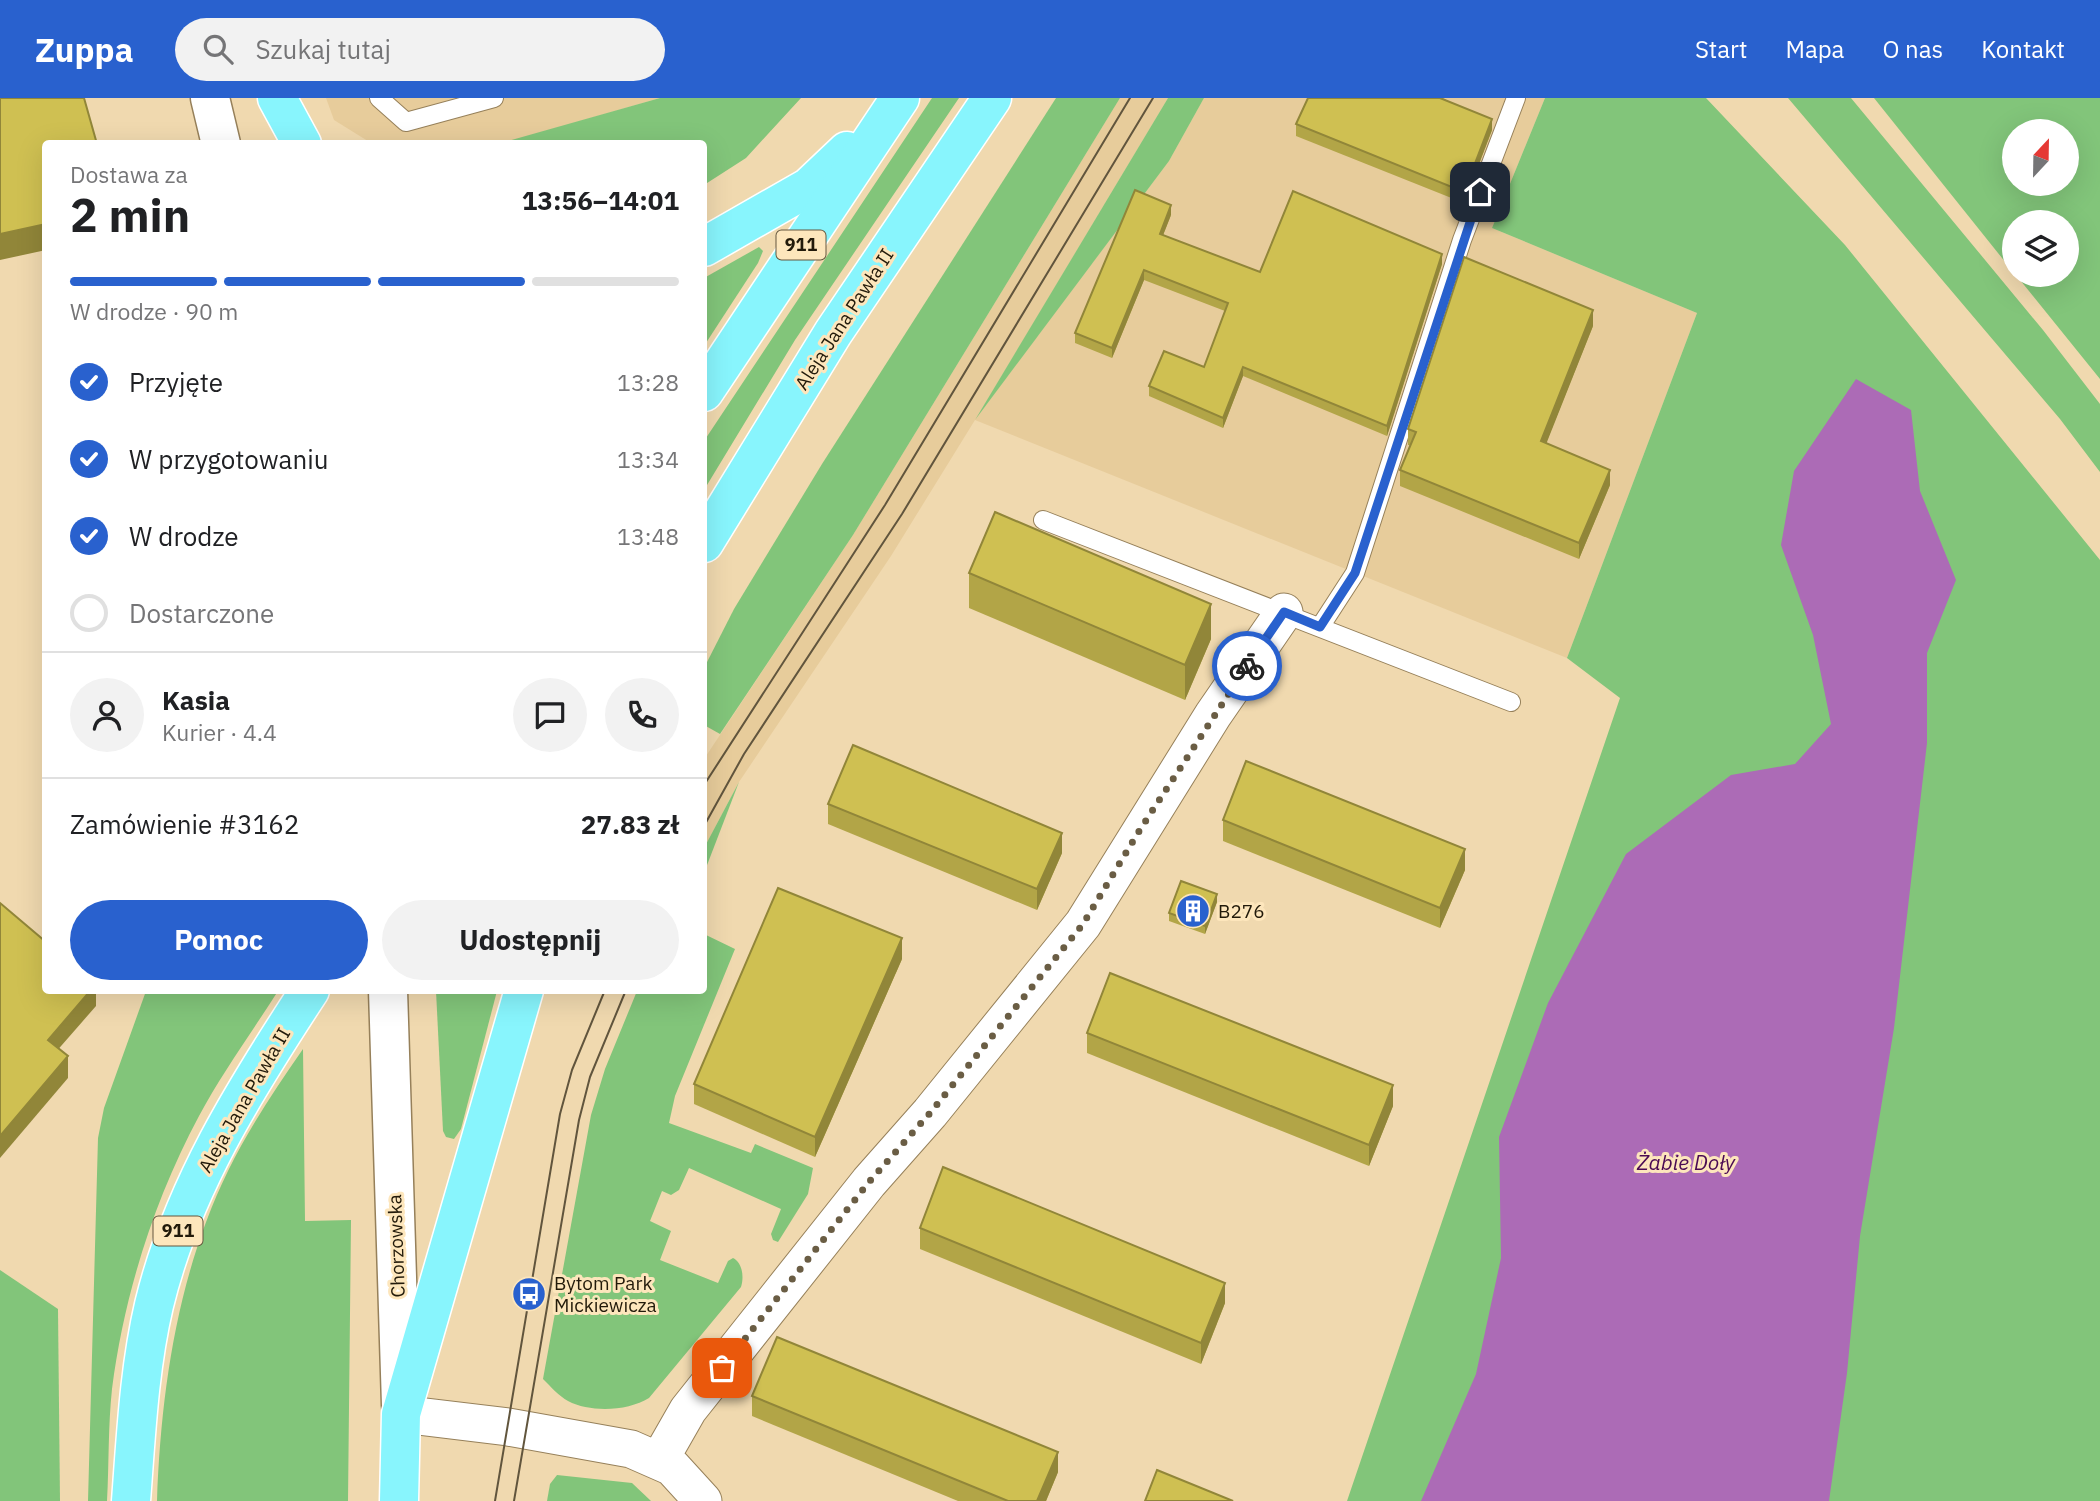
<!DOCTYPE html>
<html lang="pl">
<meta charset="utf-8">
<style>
:root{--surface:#fff;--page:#f2f2f2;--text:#202124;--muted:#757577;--line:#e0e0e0;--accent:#2961ce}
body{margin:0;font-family:"IBM Plex Sans",sans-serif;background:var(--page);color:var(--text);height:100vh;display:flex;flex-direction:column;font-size:26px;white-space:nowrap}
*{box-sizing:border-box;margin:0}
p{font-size:23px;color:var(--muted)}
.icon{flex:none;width:38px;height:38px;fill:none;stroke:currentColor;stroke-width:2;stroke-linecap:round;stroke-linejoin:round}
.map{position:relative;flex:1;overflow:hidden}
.side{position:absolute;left:42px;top:42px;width:665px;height:854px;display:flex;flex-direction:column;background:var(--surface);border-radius:7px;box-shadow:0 7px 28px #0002}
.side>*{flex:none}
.needle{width:46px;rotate:22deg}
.tools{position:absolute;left:2002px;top:21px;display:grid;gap:14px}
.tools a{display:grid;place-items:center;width:77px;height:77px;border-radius:50%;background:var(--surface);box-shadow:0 7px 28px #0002;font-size:35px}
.pin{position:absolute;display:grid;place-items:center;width:60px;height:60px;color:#fff;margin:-30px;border-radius:14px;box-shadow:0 4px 10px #0006}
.courier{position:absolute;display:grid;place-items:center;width:70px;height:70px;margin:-35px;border:5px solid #2961ce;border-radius:50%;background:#fff;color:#222;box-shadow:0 2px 9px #0007}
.head em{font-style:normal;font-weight:700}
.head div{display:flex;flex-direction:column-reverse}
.head{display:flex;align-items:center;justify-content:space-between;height:119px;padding:0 28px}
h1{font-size:46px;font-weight:700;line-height:52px}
.bar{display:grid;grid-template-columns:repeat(4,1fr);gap:10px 7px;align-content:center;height:84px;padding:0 28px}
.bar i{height:9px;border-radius:5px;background:var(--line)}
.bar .active{background:var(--accent)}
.bar p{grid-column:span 4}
.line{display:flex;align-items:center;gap:18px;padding:0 28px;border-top:2px solid var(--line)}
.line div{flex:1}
.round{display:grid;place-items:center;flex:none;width:74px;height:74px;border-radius:37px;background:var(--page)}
ol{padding:0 28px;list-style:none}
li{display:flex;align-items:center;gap:21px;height:77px}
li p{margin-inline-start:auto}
li .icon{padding:7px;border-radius:50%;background:var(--accent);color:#fff;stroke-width:4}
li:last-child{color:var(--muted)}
li i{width:38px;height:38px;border:4px solid var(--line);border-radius:50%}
.button{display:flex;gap:14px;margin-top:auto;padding:14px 28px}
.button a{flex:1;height:80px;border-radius:42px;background:var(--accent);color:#fff;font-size:28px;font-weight:700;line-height:80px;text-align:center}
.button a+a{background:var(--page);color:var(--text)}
header{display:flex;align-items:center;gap:42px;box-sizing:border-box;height:98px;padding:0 35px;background:var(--accent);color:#fff}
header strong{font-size:33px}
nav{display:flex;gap:38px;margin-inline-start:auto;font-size:24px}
.search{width:490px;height:63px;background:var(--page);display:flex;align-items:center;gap:18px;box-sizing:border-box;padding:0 24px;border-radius:38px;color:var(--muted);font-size:26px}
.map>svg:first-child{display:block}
</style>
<header>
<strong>Zuppa</strong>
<div class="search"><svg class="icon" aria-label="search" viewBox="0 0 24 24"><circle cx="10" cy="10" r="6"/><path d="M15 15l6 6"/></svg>Szukaj tutaj</div>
<nav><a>Start</a><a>Mapa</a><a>O nas</a><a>Kontakt</a></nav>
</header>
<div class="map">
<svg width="2100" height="1403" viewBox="0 0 2100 1403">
<rect width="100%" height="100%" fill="#f0d9af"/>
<g fill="#e7cc9b">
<path d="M326 0H660L501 46 371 45 334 22Z"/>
<path d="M1120 0H1168L981 313 1169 63 1204 0H1545L1492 130 1697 215 1567 560 975 322 891 458 739 684 704 750V661L853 437Z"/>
</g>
<g fill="#82c57a" fill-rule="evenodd">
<path d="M660 0H801L746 60 704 87V46L501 45Z"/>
<path d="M932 0H959L795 242 704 392V343Z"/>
<path d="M1056 0H1120L853 437 720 636 704 627V570L734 511 822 366Z"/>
<path d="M1168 0H1204L1169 63 975 322Z"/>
<path d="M1545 0H1706L1845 147 2100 462V1403H1347L1620 600 1567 560 1697 215 1492 130Z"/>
<path d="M1788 0H1851L2043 232 2100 306V374L2060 321Z"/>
<path d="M1874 0H2100V281L2016 177H2067V124H2014V175ZM2014 33H2067V86H2014Z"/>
<path d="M759 149 763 153 758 165 704 248V180Z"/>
<path d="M739 684 704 775V750Z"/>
<path d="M704 836 735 851 675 998 669 1025 751 1055 755 1046 813 1070 808 1096 778 1144 773 1142 771 1136 781 1111 689 1070 679 1092 671 1097 662 1093 650 1123 671 1133 660 1162 718 1185 728 1163 733 1160C743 1165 744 1180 741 1189L649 1300C628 1313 591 1315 568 1303 559 1298 551 1289 543 1281L591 1017 605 971 637 893 704 892Z"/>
<path d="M146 893H278C252 934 222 975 199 1018 154 1102 124 1197 112 1291 108 1328 109 1366 107 1403H88L98 1040 104 1010Z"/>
<path d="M436 893H497L461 1031 454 1041 446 1039 443 1033Z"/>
<path d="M303 951 305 1123 351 1122 348 1403H157C161 1291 178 1175 228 1073 249 1030 276 990 303 951Z"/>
<path d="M0 1172 58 1211 60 1403H0Z"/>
<path d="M557 1377 632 1385 651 1403H547L550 1386Z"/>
</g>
<path fill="#ac6bb6" d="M1856 281 1911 312 1920 393 1956 482 1927 555V645L1894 930 1860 1138 1847 1275 1829 1403H1421L1476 1276 1501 1160 1499 1039 1548 905 1626 756 1731 677 1795 666 1831 626 1813 537 1781 447 1794 373Z"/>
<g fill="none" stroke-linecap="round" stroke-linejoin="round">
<g stroke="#96805a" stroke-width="20">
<g id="lane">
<path d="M379 0 406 24 494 0"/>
<path d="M1043 422 1511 604"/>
<path d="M1320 529 1355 475 1462 142 1516 0"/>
</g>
</g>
<g stroke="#96805a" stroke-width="39">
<g id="street">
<path d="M401 1316 508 1329 631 1351 672 1369 703 1403"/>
<path d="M660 1361 688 1312 869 1084 930 1015 1083 826 1213 617 1284 514"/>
</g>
</g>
<g stroke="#96805a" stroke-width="41">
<g id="secondary">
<path d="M210 0 221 46"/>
<path d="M388 892 401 1307"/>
</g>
</g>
<g stroke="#fff" stroke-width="41">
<g id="primary">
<path d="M277 0 302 46"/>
<path d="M704 149 809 89 847 53"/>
<path d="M704 294 900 0"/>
<path d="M704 445 833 235 992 0"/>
<path d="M131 1403C136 1338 139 1271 154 1207 182 1091 245 991 310 892"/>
<path d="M399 1403 401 1316 524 892"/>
</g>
</g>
<use href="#lane" stroke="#fff" stroke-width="18"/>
<use href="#street" stroke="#fff" stroke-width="37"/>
<use href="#secondary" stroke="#fff" stroke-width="38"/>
<use href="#primary" stroke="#88f5fd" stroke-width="38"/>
<g stroke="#61553d" stroke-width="2">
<path d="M704 687 885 407 1130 0"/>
<path d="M704 728 744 656 902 416 1153 0"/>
<path d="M495 1403 560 1016 572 972 605 892"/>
<path d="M514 1403 579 1022 590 979 626 892"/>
</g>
</g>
<g fill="#b2a547">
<path d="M1308 0H1443L1492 32 1464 105 1296 38V26Z"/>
<path d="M1171 117 1163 137 1260 174 1442 166 1387 338 1243 278 1223 330 1149 298V288L1204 269 1225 213 1144 182 1112 260 1075 245V235Z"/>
<path d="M1593 228 1546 345 1610 387 1579 461 1400 388V372L1410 347H1408V331Z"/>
<path d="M969 475 1211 541 1185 602 969 510Z"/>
<path d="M828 706 1062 755 1037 812 828 726Z"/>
<path d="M1223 722 1465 772 1440 830 1223 743Z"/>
<path d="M1217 804 1205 836 1169 823V815Z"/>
<path d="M902 861 815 1059 694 1006V986Z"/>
<path d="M1087 935 1393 1008 1369 1068 1087 955Z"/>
<path d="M920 1130 1225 1205 1201 1266 920 1151Z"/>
<path d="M752 1298 1058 1374 1046 1403H958L752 1318Z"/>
</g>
<g fill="#918639">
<path d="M1492 21V32L1464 105V94Z"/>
<path d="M1171 107V117L1160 145V136Z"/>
<path d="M46 126V152L0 162V136Z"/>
<path d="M1442 156V166L1387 338V328Z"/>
<path d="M1144 172V182L1112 260V250Z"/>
<path d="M1593 212V228L1541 359V343Z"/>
<path d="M1243 269V278L1223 330V320Z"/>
<path d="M1610 372V387L1579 461V445Z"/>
<path d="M1211 506V541L1185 602V567Z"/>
<path d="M1062 735V755L1037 812V791Z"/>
<path d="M1465 751V772L1440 830V810Z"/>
<path d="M1217 796V804L1205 836V828Z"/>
<path d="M902 840V861L815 1059V1039Z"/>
<path d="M91 892H96V908L48 963V942Z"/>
<path d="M68 958V980L0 1060V1038Z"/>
<path d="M1393 987V1008L1369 1068V1047Z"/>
<path d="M1225 1185V1205L1201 1266V1245Z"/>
<path d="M1058 1354V1374L1046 1403H1037Z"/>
</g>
<g fill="#cfc052" stroke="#918639" stroke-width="2">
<path d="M0 0H84L97 46H46V126L0 136Z"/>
<path d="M1308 0H1440L1492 21 1464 94 1296 26Z"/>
<path d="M1135 92 1171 107 1160 136 1260 174 1293 93 1442 156 1387 328 1243 269 1223 320 1149 288 1164 253 1204 269 1228 205 1144 172 1112 250 1075 235Z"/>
<path d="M1464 159 1593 212 1541 343 1610 372 1579 445 1400 372 1416 334 1408 331Z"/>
<path d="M995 414 1211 506 1185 567 969 475Z"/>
<path d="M853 647 1062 735 1037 791 828 706Z"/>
<path d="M1246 663 1465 751 1440 810 1223 722Z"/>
<path d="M1181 783 1217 796 1205 828 1169 815Z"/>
<path d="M778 790 902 840 815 1039 694 986Z"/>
<path d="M0 805 46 844V892H91L48 942 68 958 0 1038Z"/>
<path d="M1110 875 1393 987 1369 1047 1087 935Z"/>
<path d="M943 1069 1225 1185 1201 1245 920 1130Z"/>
<path d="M777 1239 1058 1354 1037 1403H1008L752 1298Z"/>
<path d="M1157 1372 1233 1403H1145Z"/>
</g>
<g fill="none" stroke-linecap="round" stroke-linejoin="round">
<path stroke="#6a5d44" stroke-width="7" stroke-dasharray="0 12.6" d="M722 1270 869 1084 930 1015 1083 826 1141 730 1247 568"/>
<path stroke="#2961ce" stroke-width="9" d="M1247 568 1284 514 1320 529 1355 475 1480 94"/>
</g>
<defs>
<g id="building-disc" transform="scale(1.75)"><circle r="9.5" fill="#2961ce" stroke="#fde6bc"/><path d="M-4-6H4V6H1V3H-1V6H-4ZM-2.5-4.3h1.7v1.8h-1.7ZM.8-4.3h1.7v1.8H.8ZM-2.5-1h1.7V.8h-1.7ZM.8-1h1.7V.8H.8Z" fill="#fff"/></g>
<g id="bus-disc" transform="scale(1.75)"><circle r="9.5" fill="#2961ce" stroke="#fde6bc"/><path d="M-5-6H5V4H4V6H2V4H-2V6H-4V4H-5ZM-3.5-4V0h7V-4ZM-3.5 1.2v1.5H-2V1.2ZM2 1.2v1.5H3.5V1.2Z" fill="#fff"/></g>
</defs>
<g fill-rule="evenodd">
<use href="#building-disc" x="1193" y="813"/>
<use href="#bus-disc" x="529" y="1196"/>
</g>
<g text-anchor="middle" stroke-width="6" stroke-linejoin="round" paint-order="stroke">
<g fill="#fde6bc" stroke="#64573f" stroke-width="2">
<rect x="776.5" y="132.5" width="49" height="29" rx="5"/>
<rect x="153.5" y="1118.5" width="49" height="29" rx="5"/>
</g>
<g font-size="18" font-weight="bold" fill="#221a0a">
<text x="801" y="153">911</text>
<text x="178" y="1139">911</text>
</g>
<g font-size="19" fill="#221a0a" stroke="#fde6bc">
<text transform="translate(844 221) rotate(-57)" y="7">Aleja Jana Pawła II</text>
<text transform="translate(244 1002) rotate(-60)" y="7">Aleja Jana Pawła II</text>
<text transform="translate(396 1148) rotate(-92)" y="7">Chorzowska</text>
</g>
<g font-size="19" fill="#221a0a" stroke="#fde6bc" text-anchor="start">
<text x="1218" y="820">B276</text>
<text x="554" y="1192">Bytom Park<tspan x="554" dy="22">Mickiewicza</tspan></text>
</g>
<g font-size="21" font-style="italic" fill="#4a0a53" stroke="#fde6bc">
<text x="1686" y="1072">Żabie Doły</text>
</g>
</g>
</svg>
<div class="tools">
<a><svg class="needle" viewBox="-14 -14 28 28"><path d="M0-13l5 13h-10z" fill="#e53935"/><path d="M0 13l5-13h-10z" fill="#757577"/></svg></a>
<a><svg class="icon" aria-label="layers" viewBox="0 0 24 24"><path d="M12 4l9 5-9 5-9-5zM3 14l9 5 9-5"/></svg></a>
</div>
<div class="pin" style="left:722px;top:1270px;background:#ea580c"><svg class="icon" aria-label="bag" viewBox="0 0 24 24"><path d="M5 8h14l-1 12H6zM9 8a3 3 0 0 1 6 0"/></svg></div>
<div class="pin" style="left:1480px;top:94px;background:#1f2937"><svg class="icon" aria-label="home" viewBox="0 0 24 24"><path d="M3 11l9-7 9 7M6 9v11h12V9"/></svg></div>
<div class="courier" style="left:1247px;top:568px"><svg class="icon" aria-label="bike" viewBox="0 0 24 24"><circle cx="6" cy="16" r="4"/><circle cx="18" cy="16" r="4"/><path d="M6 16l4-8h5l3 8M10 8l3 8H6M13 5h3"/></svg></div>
<section class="side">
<div class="head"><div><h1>2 min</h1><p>Dostawa za</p></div><em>13:56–14:01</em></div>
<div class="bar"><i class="active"></i><i class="active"></i><i class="active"></i><i></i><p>W drodze · 90 m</p></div>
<ol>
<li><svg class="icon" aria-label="check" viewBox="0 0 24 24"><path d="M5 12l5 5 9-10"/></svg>Przyjęte<p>13:28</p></li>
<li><svg class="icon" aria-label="check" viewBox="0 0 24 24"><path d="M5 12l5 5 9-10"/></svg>W przygotowaniu<p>13:34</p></li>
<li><svg class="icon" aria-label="check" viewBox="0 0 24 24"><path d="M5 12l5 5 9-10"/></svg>W drodze<p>13:48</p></li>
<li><i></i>Dostarczone</li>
</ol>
<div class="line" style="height:126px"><a class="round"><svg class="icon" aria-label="person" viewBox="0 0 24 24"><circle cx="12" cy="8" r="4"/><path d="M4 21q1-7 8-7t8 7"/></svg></a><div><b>Kasia</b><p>Kurier · 4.4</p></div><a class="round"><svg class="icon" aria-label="chat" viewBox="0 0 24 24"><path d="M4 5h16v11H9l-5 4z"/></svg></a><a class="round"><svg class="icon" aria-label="phone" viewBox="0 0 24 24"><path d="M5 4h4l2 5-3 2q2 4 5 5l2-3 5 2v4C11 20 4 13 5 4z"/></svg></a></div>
<div class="line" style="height:91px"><div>Zamówienie #3162</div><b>27.83 zł</b></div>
<div class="button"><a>Pomoc</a><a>Udostępnij</a></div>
</section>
</div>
